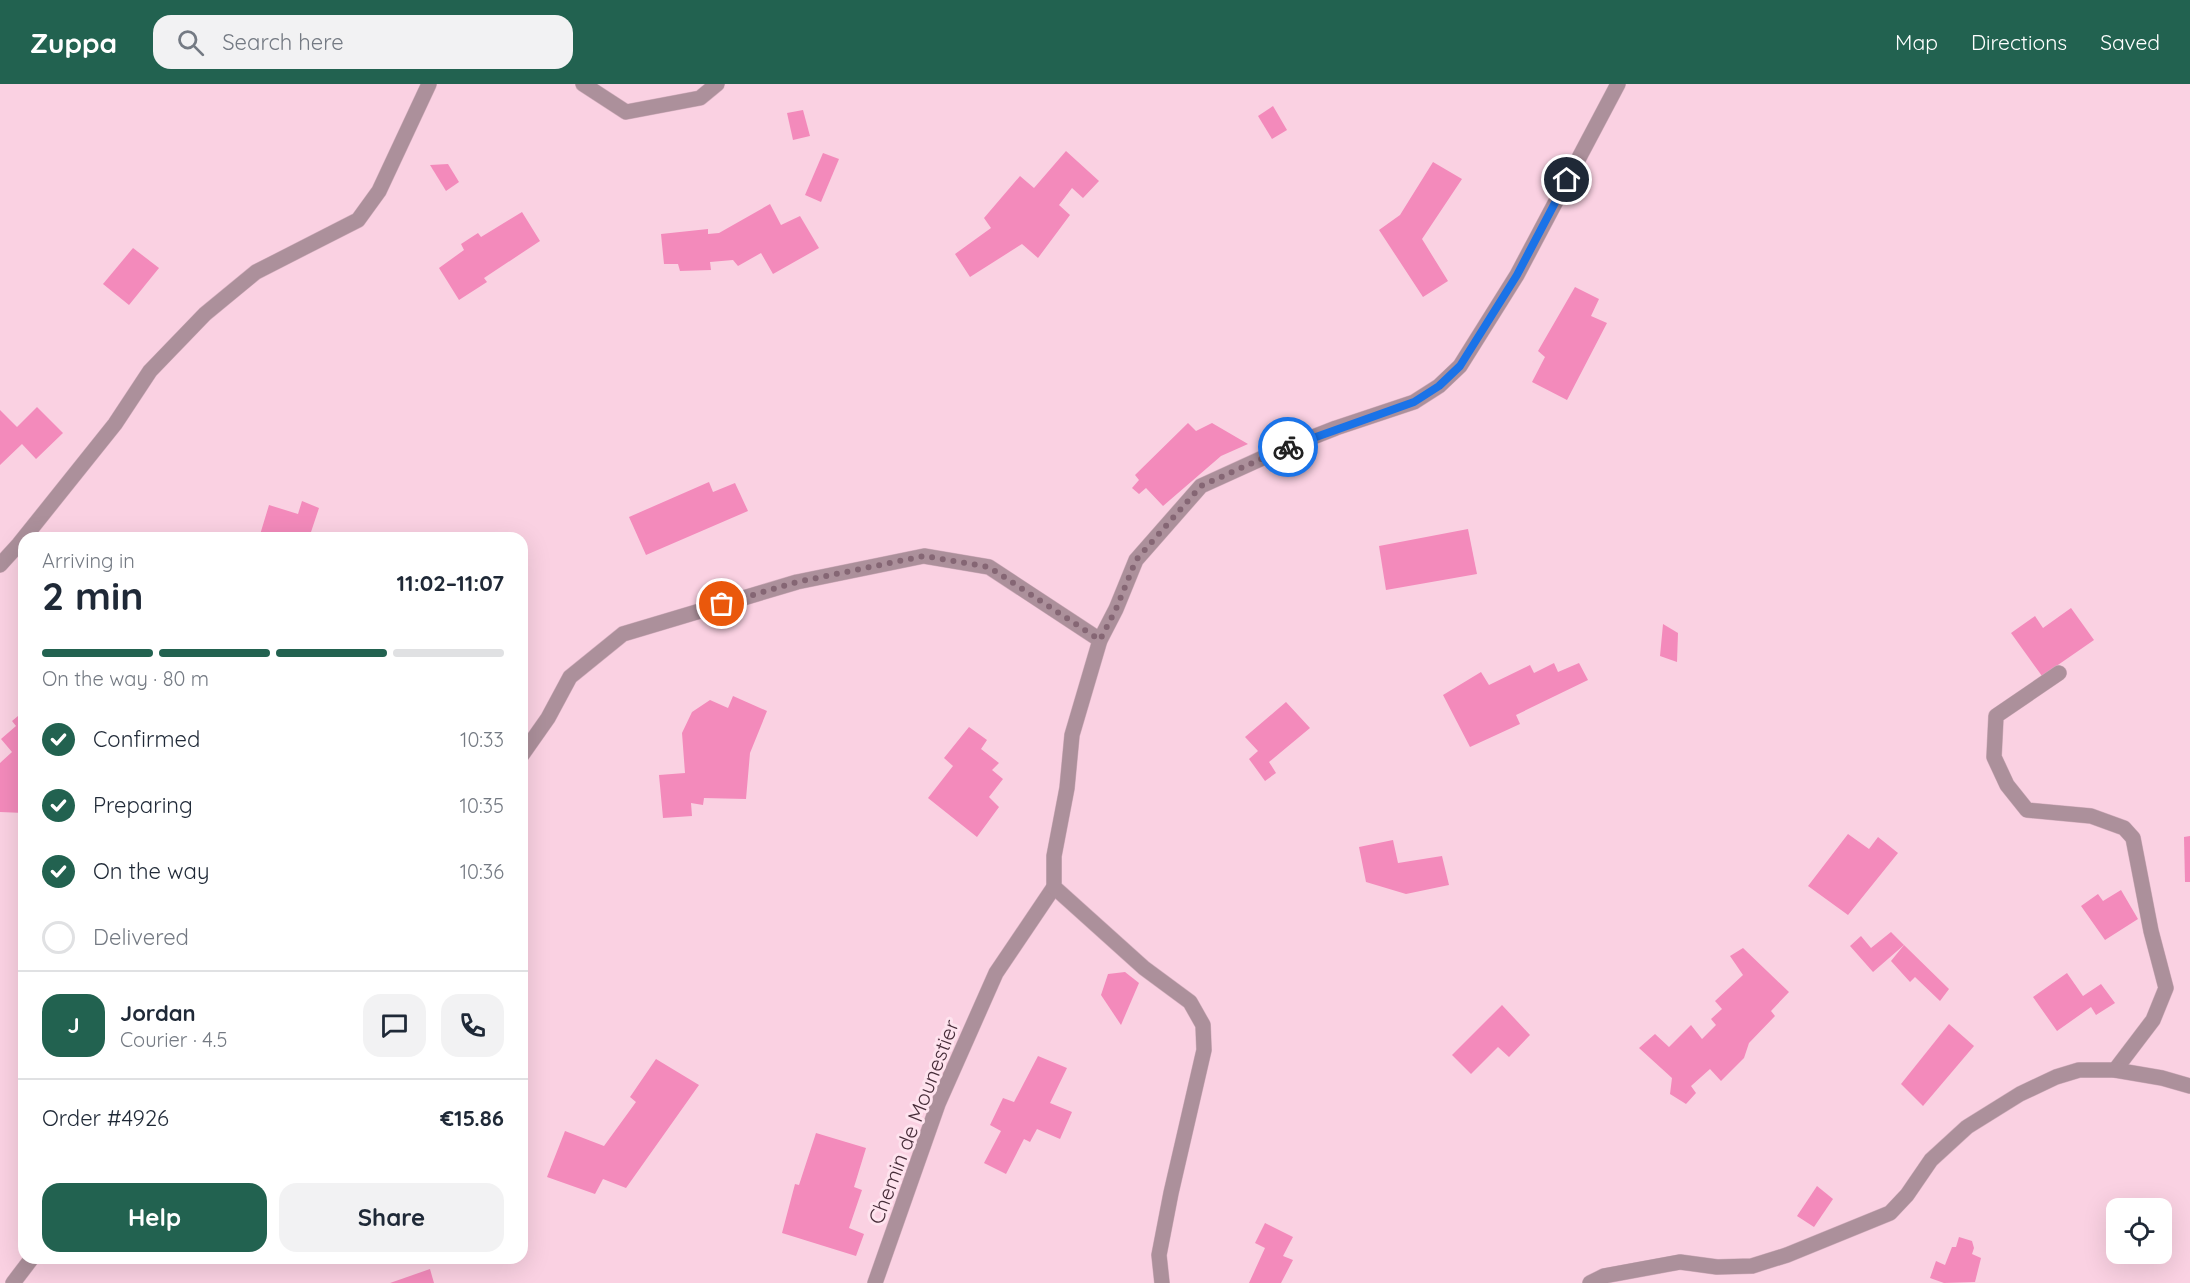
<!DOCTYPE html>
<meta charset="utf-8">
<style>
:root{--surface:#fff;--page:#f2f2f3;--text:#1f2937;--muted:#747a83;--line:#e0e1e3;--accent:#226250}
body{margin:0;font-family:Quicksand,sans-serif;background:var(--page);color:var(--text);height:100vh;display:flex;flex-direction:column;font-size:22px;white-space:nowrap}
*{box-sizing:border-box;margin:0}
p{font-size:20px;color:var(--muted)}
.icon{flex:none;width:33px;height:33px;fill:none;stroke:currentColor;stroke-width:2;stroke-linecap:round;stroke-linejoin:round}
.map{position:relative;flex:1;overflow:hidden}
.details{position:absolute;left:18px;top:448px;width:510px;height:732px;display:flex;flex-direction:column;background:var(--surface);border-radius:18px;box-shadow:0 6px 24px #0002}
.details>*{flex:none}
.tools{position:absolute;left:2106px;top:1114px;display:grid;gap:12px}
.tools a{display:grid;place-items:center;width:66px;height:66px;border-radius:12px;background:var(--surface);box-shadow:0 6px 24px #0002;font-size:30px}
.pin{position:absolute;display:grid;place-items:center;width:51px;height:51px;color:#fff;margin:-26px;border:3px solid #fff;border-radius:50%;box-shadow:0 2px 6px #0007}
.courier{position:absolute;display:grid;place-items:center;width:60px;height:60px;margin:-30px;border:4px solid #1a73e8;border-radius:50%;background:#fff;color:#222;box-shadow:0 2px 8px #0007}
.overview em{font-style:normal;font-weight:700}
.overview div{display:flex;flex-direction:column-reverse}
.overview{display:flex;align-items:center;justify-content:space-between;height:102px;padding:0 24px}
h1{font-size:39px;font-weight:700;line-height:45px}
.bar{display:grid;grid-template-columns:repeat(4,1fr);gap:9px 6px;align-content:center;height:72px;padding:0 24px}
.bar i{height:8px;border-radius:4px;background:var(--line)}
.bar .selected{background:var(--accent)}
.bar p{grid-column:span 4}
.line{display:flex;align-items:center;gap:15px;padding:0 24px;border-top:2px solid var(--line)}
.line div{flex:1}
.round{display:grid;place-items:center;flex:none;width:63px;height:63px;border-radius:18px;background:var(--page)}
ol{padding:0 24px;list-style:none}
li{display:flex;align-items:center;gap:18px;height:66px}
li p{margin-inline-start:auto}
li .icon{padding:6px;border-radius:50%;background:var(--accent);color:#fff;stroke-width:4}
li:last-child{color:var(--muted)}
li i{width:33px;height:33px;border:3px solid var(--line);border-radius:50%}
.primary-button{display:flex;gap:12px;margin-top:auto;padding:12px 24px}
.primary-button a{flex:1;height:69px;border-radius:18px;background:var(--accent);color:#fff;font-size:24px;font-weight:700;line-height:69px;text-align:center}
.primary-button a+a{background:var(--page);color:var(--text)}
header{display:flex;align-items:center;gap:36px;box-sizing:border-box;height:84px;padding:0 30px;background:var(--accent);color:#fff}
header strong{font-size:28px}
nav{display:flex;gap:33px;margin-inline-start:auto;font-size:21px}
.search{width:420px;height:54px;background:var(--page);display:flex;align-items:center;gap:15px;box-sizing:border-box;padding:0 21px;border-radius:18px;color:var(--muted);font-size:22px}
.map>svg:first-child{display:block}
</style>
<header>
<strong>Zuppa</strong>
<div class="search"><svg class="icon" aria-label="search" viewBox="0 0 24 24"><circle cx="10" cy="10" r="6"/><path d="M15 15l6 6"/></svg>Search here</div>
<nav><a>Map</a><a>Directions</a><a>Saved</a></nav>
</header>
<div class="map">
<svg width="2190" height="1199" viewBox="0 0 2190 1199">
<rect width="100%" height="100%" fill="#fad1e2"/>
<g fill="#f38abb">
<path d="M1273 22 1287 46 1272 55 1258 32Z"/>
<path d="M803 26 810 52 793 56 787 29Z"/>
<path d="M1066 67 1099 97 1083 114 1072 104 1059 121 1070 131 1038 174 1022 160 970 193 955 170 991 144 984 134 1020 92 1034 104Z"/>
<path d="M823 69 839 75 821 118 805 111Z"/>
<path d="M1433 78 1462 95 1422 155 1448 197 1423 213 1379 146 1400 131Z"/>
<path d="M448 80 459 98 446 107 430 81Z"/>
<path d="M770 120 781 141 800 132 819 164 773 190 761 169 738 182 733 176 710 178 711 186 680 187 678 180H664L661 150 708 145V150L719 149Z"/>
<path d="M522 128 540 157 484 194 487 198 459 216 439 184 464 166 461 160 478 149 481 153Z"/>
<path d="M133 164 159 184 129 221 103 200Z"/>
<path d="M1575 203 1599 215 1591 232 1607 239 1567 316 1532 298 1545 273 1538 267Z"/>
<path d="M37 323 63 349 36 375 22 360 0 381V326L17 343Z"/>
<path d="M1188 339 1196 347 1212 339 1248 360 1221 372 1163 422 1146 404 1139 410 1132 404 1139 396 1135 391Z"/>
<path d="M709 398 713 408 735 399 748 427 646 471 629 433Z"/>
<path d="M302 417 319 424 309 454H259L269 421 298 430Z"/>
<path d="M1468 445 1477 490 1386 506 1379 462Z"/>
<path d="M2071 524 2094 556 2042 592 2011 549 2035 532 2043 544Z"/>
<path d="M1663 540 1678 549 1677 578 1660 572Z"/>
<path d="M1554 579 1558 588 1579 579 1588 596 1516 631 1520 640 1470 663 1443 611 1481 588 1489 601 1530 581 1534 589Z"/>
<path d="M733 612 767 627 750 669 746 715 704 714 703 721 691 719 692 732 663 734 659 691 685 689 682 649 692 628 710 616 728 624Z"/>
<path d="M1286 618 1310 644 1269 678 1276 689 1265 697 1249 675 1258 667 1245 653Z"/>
<path d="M24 627V729L0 728V679L12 668 1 655 16 642 12 637Z"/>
<path d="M969 643 987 656 981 665 999 679 992 686 1003 695 989 713 999 723 977 753 928 714 953 682 944 674Z"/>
<path d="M1848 750 1869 765 1878 753 1898 769 1848 831 1808 802Z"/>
<path d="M2190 752V798H2185L2184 753Z"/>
<path d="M1393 756 1398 779 1442 772 1449 801 1406 810 1366 798 1359 763Z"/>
<path d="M2121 806 2138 835 2105 856 2081 822 2098 810 2103 817Z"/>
<path d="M1891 848 1904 861 1873 888 1850 862 1861 852 1871 864Z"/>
<path d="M1904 861 1949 905 1940 917 1915 893 1910 898 1891 877Z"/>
<path d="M1743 864 1789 908 1771 927 1775 932 1749 959 1744 974 1721 997 1710 985 1691 1002 1696 1009 1686 1020 1670 1010 1672 994 1639 964 1655 950 1669 963 1691 941 1702 955 1716 941 1711 935 1722 925 1715 917 1743 891 1730 872Z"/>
<path d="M1125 888 1139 899 1121 941 1101 911 1108 890Z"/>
<path d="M2067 889 2083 912 2101 900 2115 919 2096 931 2091 923 2057 947 2033 913Z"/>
<path d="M1502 921 1530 951 1509 973 1498 963 1471 990 1452 971Z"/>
<path d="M1949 940 1974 962 1923 1022 1901 1000Z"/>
<path d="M1038 972 1067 984 1050 1019 1072 1028 1060 1055 1037 1045 1030 1058 1024 1055 1006 1090 984 1079 1001 1047 990 1041 1003 1014 1014 1018Z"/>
<path d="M656 975 699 1001 626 1104 603 1095 595 1110 547 1093 565 1047 604 1062 636 1018 630 1013Z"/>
<path d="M816 1049 866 1064 854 1103 862 1106 849 1144 864 1150 856 1172 782 1149 795 1100 799 1101Z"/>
<path d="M1817 1102 1833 1115 1814 1143 1797 1132Z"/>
<path d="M1265 1139 1293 1153 1283 1172 1293 1176 1281 1199H1249L1265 1164 1255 1159Z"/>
<path d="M1959 1153 1972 1157 1974 1164 1972 1170 1981 1174 1975 1198 1944 1199 1930 1194 1936 1177 1945 1181 1952 1163H1956Z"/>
<path d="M430 1185 434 1199H390Z"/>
</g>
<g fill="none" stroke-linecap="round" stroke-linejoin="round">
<g stroke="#d6b0c0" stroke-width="16">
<g id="street">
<path d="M583 0 626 28 700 14 717 0"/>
<path d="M0 481 19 460 115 340 150 287 205 230 256 188 358 136 379 107 429 0"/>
<path d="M2059 589 1996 632 1994 673 2007 701 2027 726 2091 732 2124 744 2133 754 2151 847 2166 904 2153 936 2115 986"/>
<path d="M522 671 548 634 570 593 623 550 797 498 924 472 989 483 1100 556"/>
<path d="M13 1199 32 1174"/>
<path d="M875 1199 938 1020 996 889 1054 803"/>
<path d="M1162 1199 1159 1171 1171 1109 1204 966 1203 941 1190 918 1144 884 1054 803V772L1067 704 1072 651 1100 556 1116 525 1136 476 1201 402 1280 366 1336 344 1414 318 1439 302 1460 282 1517 191 1618 0"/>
<path d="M1590 1199 1604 1192 1680 1178 1717 1183 1752 1182 1787 1171 1890 1129 1907 1111 1931 1076 1967 1043 2020 1010 2056 993 2079 986H2115L2162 994 2190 1002"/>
</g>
</g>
<use href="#street" stroke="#ac909b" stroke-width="15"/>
</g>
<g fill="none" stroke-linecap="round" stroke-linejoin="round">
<path stroke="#856674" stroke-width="6" stroke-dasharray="0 10.8" d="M722 520 797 498 924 472 989 483 1100 556 1116 525 1136 476 1201 402 1288 363"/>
<path stroke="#1a73e8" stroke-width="8" d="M1288 363 1414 318 1439 302 1460 282 1517 191 1567 96"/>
</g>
<g text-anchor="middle" stroke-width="6" stroke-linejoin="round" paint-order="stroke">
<g font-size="21" fill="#462c38" stroke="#fee3ee">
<text transform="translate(914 1038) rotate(-69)" y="7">Chemin de Mounestier</text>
</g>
</g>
</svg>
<div class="tools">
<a><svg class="icon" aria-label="locate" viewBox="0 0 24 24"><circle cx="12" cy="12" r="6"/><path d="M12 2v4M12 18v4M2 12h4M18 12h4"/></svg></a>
</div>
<div class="pin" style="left:722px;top:520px;background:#ea580c"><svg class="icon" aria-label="bag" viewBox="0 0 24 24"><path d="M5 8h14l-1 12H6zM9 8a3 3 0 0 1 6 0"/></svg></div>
<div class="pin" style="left:1567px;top:96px;background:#1f2937"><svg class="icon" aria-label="home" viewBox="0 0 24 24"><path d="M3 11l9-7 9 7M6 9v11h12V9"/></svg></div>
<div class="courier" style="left:1288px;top:363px"><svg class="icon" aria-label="bike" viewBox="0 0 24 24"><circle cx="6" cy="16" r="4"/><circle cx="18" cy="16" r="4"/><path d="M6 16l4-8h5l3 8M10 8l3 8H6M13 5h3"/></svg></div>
<section class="details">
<div class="overview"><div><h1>2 min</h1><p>Arriving in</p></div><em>11:02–11:07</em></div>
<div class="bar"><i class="selected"></i><i class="selected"></i><i class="selected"></i><i></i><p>On the way · 80 m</p></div>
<ol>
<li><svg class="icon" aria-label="check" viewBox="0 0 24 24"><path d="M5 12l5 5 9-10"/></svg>Confirmed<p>10:33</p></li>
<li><svg class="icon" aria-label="check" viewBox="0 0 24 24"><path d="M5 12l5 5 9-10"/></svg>Preparing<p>10:35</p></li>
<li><svg class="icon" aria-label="check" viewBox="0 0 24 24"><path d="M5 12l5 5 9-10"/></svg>On the way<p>10:36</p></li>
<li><i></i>Delivered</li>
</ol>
<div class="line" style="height:108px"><b class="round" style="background:var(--accent);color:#fff">J</b><div><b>Jordan</b><p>Courier · 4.5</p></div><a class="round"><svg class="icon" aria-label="chat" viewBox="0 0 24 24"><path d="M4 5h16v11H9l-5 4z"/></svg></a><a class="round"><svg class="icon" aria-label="phone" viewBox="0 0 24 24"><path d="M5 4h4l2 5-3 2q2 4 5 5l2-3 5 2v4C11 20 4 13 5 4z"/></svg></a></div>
<div class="line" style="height:78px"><div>Order #4926</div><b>€15.86</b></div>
<div class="primary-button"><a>Help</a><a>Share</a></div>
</section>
</div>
